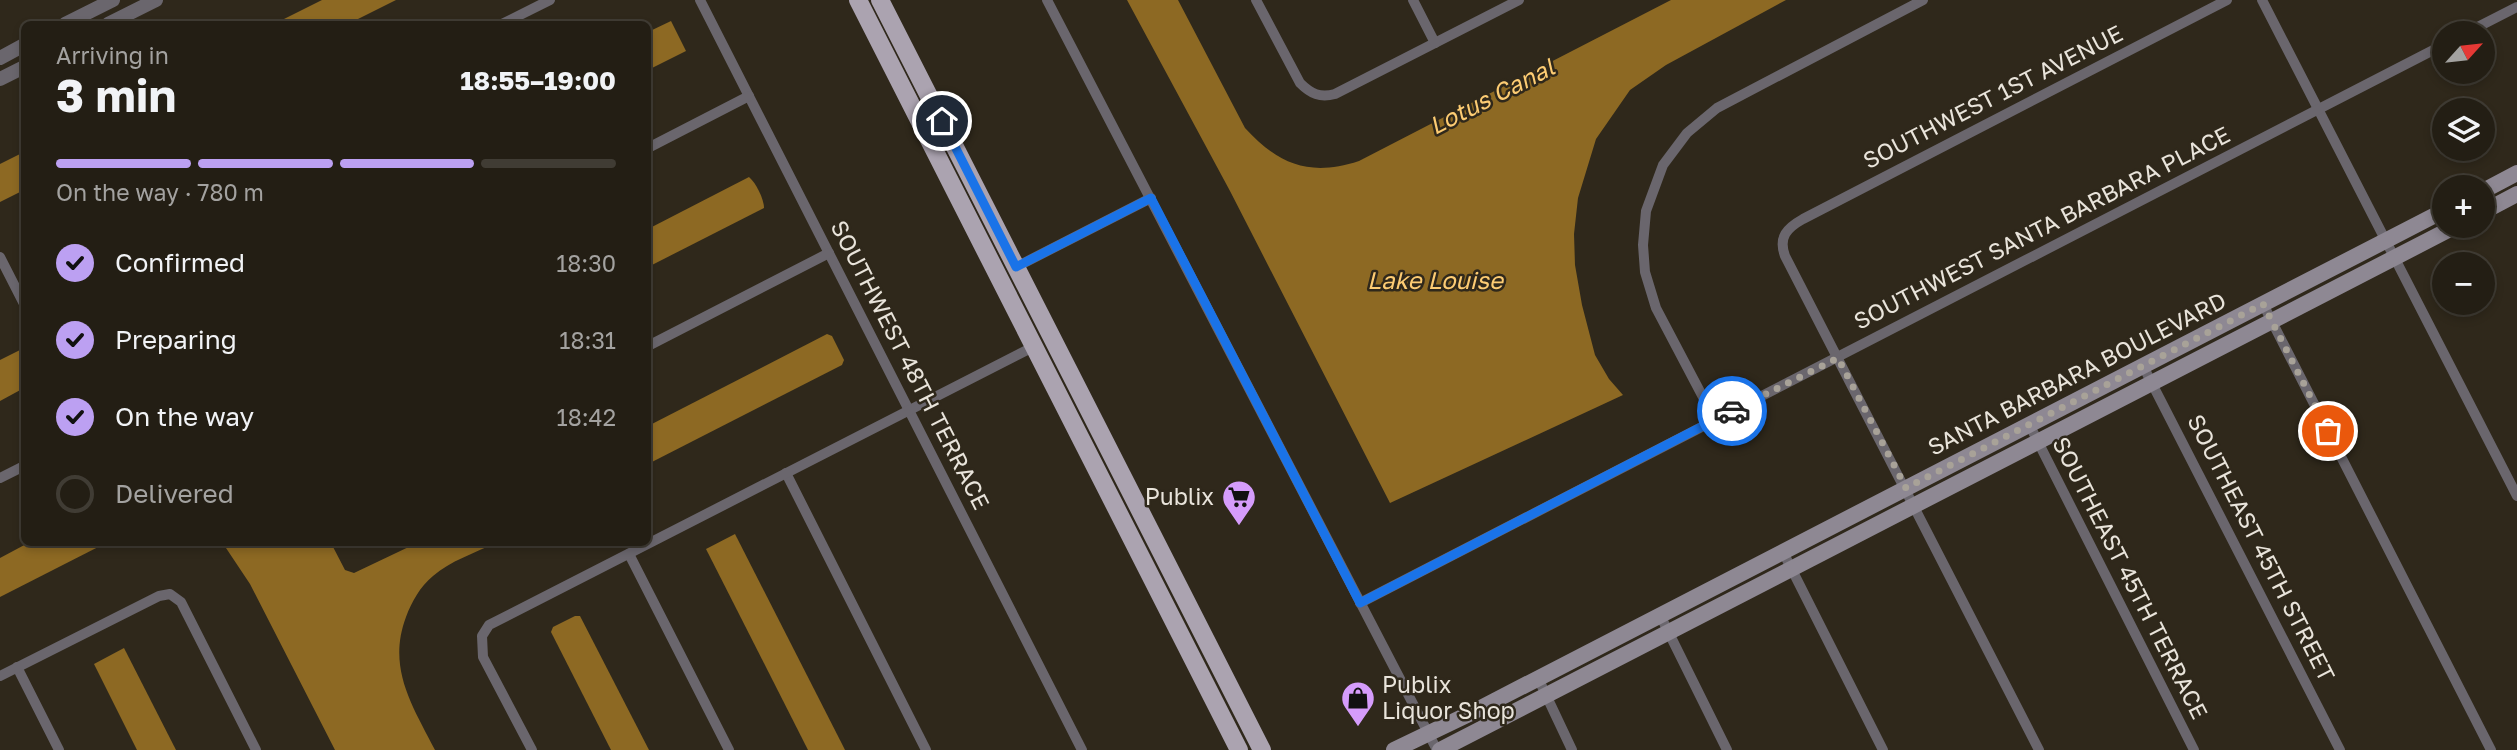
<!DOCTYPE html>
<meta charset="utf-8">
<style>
:root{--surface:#231e14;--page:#2b271d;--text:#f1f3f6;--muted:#a3a2a0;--line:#403c34;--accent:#bca0f2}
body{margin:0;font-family:"Golos Text",sans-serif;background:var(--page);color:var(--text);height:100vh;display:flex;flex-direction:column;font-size:26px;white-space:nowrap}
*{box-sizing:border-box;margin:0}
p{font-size:23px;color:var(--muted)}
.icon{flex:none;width:38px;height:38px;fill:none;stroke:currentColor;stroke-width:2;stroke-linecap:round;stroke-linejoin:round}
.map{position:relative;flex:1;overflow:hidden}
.details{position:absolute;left:21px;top:21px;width:630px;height:525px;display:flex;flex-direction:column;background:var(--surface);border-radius:10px;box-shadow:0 4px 10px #0003,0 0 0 2px var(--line)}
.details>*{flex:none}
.needle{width:46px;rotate:63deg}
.fabs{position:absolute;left:2432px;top:21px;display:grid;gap:14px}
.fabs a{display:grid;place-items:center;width:63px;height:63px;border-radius:50%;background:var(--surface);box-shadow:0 4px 10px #0003,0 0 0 2px var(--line);font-size:35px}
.pin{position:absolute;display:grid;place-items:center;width:60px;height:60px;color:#fff;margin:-30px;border:4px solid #fff;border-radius:50%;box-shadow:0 2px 7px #0007}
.courier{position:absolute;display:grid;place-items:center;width:70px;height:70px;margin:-35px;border:5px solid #1a73e8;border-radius:50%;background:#fff;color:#222;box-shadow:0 2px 9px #0007}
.headline em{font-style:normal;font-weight:700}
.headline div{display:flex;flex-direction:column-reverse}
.headline{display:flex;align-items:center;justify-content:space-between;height:119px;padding:0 35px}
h1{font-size:46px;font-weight:700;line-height:52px}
.bar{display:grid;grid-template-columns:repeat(4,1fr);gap:10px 7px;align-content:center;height:84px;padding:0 35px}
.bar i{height:9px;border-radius:5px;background:var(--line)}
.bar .on{background:var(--accent)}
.bar p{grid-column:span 4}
ol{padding:0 35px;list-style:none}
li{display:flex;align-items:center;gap:21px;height:77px}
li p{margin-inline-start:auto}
li .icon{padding:7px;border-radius:50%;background:var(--accent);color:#111;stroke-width:4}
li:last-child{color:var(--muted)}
li i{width:38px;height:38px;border:4px solid var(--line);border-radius:50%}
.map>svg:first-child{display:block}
</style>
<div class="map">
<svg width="2517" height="750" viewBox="0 0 2517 750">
<rect width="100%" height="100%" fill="#2f281b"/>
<g fill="#8d6923">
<path d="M322 0H396L348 24H274Z"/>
<path d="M1127 0H1178L1245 128C1279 165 1310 177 1359 161L1671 0H1786L1666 65 1630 90 1596 139 1578 198 1574 234 1575 265 1582 305 1595 355 1609 379 1623 395 1390 503 1230 191Z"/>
<path d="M671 21 686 51 648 70V32Z"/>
<path d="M24 152V190L0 202V164Z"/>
<path d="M749 177C756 183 764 199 764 208L648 267V229Z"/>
<path d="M827 334 832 336 844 360 842 365 648 464V426Z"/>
<path d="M24 348V388L0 401V360Z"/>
<path d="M735 534 842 744 845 750H808L706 549Z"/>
<path d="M30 542H106V543L0 597V558Z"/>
<path d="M219 543H331L345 570 354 573 417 543H495C475 553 450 561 433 576 420 587 412 601 406 617 387 668 412 705 435 750H335L250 584 226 548Z"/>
<path d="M575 616H580L649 750H611L551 632 553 627Z"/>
<path d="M124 648 176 750H137L94 664Z"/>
</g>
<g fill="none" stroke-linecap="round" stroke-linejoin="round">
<g stroke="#6a666d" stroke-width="10">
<path d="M700 0 1082 750"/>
<path d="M1047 0 1437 750"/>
<path d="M1256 0 1300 83C1311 94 1320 98 1335 94L1519 0"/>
<path d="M1413 0 1435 43"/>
<path d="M2262 0 2517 496"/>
<path d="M502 24 550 0"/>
<path d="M2466 33 2517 7"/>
<path d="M648 148 749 96"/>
<path d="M0 257 24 304"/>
<path d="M1016 267 1151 198"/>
<path d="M2263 304 2491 750"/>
<path d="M648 346 829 253"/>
<path d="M2143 366 2340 750"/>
<path d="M1715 420 1656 308 1645 272 1643 245 1646 211 1663 165 1687 133 1717 108 1923 0"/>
<path d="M2029 424 2194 750"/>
<path d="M786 473 926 750"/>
<path d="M0 478 24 466"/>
<path d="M1783 552 1883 750"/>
<path d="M629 554 729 750"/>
<path d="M1360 603 2445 44"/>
<path d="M1660 615 1727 750"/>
<path d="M17 667 59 750"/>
<path d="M0 676 159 596 170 594 181 602 256 750"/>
<path d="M1538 678 1572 750"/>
<path d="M532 750 483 657 482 636 489 625 1035 346"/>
<path d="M2039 750 1785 256C1778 237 1787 228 1803 219L2227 0"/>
</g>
<g stroke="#6a666d" stroke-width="14">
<path d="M65 24 113 0"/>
<path d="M108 24 156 0"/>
<path d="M0 58 24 45"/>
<path d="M0 79 24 67"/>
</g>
<g stroke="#8e8893" stroke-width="16">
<path d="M2483 191 2517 173"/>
<path d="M2483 212 2517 194"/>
<path d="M1394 750 1471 713 2445 210"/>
<path d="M1440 750 2456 226"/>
</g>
<g stroke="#aba3b0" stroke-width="18">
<path d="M858 0 1239 750"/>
<path d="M880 0 1262 750"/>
</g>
</g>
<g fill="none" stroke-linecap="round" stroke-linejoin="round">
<path stroke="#a8a298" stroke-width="7" stroke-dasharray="0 12.6" d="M1732 411 1838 358 1906 488 2263 304 2328 431"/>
<path stroke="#1a73e8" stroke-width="9" d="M942 121 1016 267 1151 198 1360 603 1732 411"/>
</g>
<defs>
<g id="supermarket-pin" transform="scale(1.75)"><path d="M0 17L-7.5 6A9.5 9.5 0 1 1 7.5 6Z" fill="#d59cfb" stroke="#2f281b"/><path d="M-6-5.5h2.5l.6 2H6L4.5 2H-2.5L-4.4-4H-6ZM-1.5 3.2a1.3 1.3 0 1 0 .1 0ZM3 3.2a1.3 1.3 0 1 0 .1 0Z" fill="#111"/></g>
<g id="shop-pin" transform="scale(1.75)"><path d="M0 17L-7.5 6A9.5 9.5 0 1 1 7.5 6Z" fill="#d59cfb" stroke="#2f281b"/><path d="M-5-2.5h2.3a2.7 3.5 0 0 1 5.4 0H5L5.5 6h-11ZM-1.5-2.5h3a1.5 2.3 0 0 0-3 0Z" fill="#111"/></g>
</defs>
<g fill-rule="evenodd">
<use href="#supermarket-pin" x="1239" y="497"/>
<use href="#shop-pin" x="1358" y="698"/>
</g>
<g text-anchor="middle" stroke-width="5" stroke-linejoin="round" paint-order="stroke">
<g font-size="23" fill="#e9e4db" stroke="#2f281b">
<text transform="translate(1993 97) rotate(-27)" y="8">SOUTHWEST 1ST AVENUE</text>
<text transform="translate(2042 228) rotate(-27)" y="8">SOUTHWEST SANTA BARBARA PLACE</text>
<text transform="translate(910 365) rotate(63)" y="8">SOUTHWEST 48TH TERRACE</text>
<text transform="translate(2077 374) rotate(-27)" y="8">SANTA BARBARA BOULEVARD</text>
<text transform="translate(2261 548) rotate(63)" y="8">SOUTHEAST 45TH STREET</text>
<text transform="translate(2130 578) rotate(63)" y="8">SOUTHEAST 45TH TERRACE</text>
</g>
<g font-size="23" fill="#e9e4db" stroke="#2f281b" text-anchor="end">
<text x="1214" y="505">Publix</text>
<text x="1382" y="693" text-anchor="start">Publix<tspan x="1382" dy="26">Liquor Shop</tspan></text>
</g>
<g font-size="24" font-style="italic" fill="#fdcc73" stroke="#2f281b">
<text transform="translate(1492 97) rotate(-27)" y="8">Lotus Canal</text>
<text x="1435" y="289">Lake Louise</text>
</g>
</g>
</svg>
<div class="fabs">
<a><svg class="needle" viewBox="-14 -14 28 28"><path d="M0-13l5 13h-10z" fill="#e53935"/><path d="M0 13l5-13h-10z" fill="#a3a2a0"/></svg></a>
<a><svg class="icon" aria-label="layers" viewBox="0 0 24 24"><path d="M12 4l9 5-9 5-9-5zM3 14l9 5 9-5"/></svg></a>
<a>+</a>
<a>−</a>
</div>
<div class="pin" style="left:2328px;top:431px;background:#ea580c"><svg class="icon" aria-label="bag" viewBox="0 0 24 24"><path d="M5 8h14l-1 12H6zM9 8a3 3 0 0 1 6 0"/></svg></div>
<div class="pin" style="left:942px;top:121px;background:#1f2937"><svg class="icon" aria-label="home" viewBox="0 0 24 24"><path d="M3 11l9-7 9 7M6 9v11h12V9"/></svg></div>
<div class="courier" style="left:1732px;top:411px"><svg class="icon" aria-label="car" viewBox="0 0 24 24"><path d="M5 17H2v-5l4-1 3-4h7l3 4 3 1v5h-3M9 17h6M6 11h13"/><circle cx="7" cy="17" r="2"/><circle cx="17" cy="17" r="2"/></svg></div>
<section class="details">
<div class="headline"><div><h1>3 min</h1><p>Arriving in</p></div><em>18:55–19:00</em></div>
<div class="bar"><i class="on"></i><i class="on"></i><i class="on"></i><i></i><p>On the way · 780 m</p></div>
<ol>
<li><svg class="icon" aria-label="check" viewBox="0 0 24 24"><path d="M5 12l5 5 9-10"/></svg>Confirmed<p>18:30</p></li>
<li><svg class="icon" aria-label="check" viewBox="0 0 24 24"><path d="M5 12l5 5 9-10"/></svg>Preparing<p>18:31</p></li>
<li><svg class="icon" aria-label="check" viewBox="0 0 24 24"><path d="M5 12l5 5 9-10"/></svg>On the way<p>18:42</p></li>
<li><i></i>Delivered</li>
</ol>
</section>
</div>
